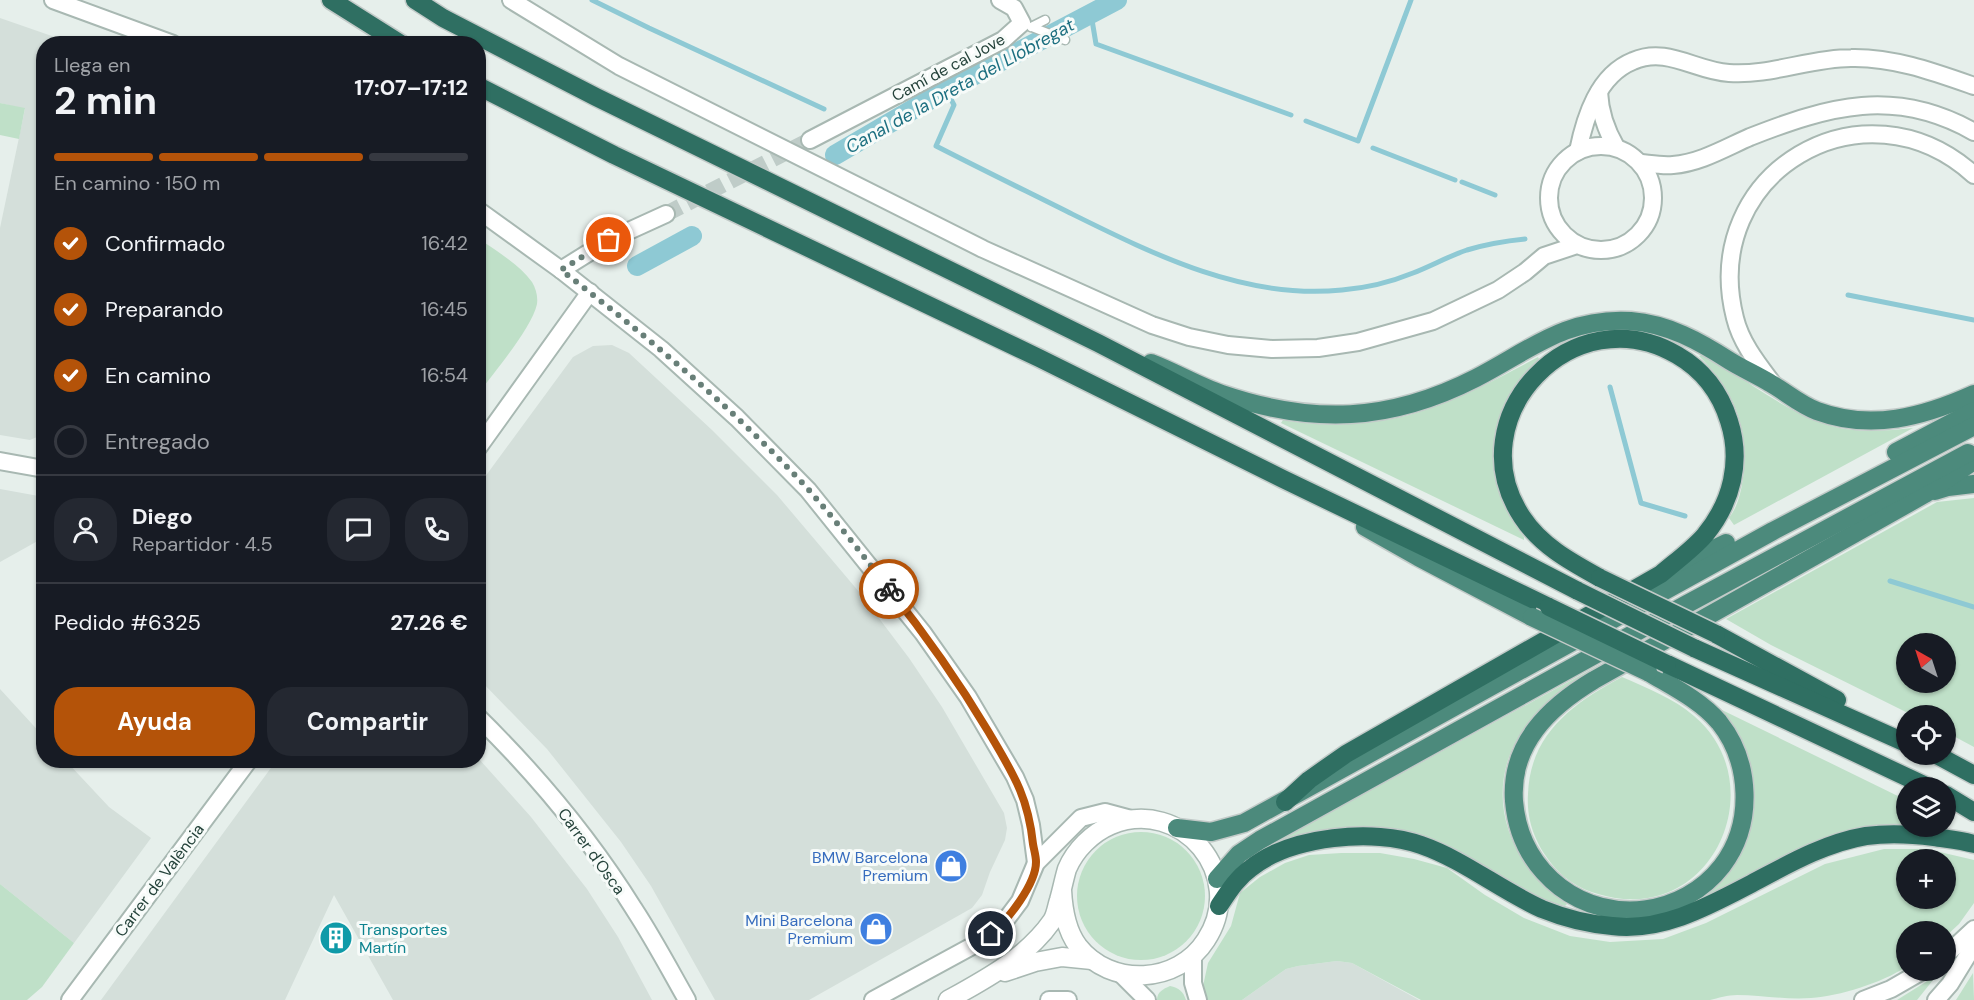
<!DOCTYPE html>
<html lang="es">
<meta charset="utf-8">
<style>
:root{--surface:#171b24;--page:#242831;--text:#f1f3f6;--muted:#9ea1a6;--line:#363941;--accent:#b45309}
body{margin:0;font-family:"DM Sans",sans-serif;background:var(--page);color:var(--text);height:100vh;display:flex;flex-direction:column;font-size:22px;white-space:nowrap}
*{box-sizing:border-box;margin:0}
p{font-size:20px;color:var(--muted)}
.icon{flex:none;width:33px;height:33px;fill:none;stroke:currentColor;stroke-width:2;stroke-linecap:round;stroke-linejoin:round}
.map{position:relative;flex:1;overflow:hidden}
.panel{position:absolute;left:36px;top:36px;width:450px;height:732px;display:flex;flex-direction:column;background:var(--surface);border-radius:24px;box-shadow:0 2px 4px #0004}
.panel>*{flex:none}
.needle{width:39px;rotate:321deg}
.fabs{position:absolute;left:1896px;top:633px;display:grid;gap:12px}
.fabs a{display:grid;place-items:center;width:60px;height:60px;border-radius:50%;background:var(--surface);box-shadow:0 2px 4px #0004;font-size:30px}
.pin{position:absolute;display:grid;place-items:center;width:51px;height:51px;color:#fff;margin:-26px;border:3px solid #fff;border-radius:50%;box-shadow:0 2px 6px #0007}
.courier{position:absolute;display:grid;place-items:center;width:60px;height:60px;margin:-30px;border:4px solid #b45309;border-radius:50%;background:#fff;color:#222;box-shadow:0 2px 8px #0007}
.head em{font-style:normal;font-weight:700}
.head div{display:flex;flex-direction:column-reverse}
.head{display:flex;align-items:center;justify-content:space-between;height:102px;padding:0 18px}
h1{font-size:39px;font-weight:700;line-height:45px}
.bar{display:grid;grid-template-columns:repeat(4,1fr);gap:9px 6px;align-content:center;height:72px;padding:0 18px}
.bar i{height:8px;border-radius:4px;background:var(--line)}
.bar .on{background:var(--accent)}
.bar p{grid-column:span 4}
.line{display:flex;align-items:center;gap:15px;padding:0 18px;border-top:2px solid var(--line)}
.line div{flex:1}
.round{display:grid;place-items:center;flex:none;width:63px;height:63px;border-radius:24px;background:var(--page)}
ol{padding:0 18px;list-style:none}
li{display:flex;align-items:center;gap:18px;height:66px}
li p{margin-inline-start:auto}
li .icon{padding:6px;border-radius:50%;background:var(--accent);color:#fff;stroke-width:4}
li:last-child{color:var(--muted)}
li i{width:33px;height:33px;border:3px solid var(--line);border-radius:50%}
.button{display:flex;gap:12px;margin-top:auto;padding:12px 18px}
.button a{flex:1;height:69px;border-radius:24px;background:var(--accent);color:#fff;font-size:24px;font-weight:700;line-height:69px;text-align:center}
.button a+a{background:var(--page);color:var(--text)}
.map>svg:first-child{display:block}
</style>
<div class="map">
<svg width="1974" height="1000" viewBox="0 0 1974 1000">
<rect width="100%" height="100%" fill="#e6efeb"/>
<g fill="#d4dfda">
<path d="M0 18 72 43 44 44V434L30 440 0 435V228L25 109 0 103Z"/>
<path d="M612 345 629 353 712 430 777 495 860 593 909 658 942 707 1004 813 1007 828 1005 840 990 872 982 895 972 908 809 1000H715L651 886 621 842 547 749 479 679V485L573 357 593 346Z"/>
<path d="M0 489 44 497 43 538 0 562Z"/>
<path d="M0 689 43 736 44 760 66 761 109 807 151 838 74 943 0 884Z"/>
<path d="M479 759 531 817 587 889 618 937 652 1000H393L334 895 285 1000H101L276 761 478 760Z"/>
<path d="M1337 961 1352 963 1419 1000H1242L1286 969 1298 966Z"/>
</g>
<g fill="#bfe0c8" fill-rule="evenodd">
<path d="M0 103 25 108 19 139 0 135Z"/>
<path d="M478 238C496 251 519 264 532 282 536 289 538 296 537 304 532 328 494 372 479 393Z"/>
<path d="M1702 355C1720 361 1737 375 1753 386 1784 406 1816 426 1854 430 1873 432 1894 430 1913 428L1734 525 1729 518C1738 506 1741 492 1743 478 1750 429 1734 391 1699 356Z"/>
<path d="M1538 357 1539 359C1531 367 1523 375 1517 383 1481 432 1488 491 1524 537V540L1281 423 1283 420C1325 428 1375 425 1416 413 1459 400 1499 378 1538 357Z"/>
<path d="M1974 498V747L1946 732V716L1912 715 1771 645 1726 619 1937 502ZM1906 644H1946V682H1906Z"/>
<path d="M1599 665 1603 667C1579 682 1554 694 1535 715 1478 777 1501 860 1567 904L1565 906 1540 899 1412 834 1267 850 1269 846Z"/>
<path d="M1622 677C1647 688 1673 698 1694 716 1771 781 1718 914 1615 898 1593 894 1574 887 1559 872 1538 850 1526 824 1528 794 1530 734 1573 703 1622 677Z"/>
<path d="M1722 710 1906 800V824C1896 823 1885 826 1874 827 1812 836 1763 870 1707 896L1706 893C1717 883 1730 873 1737 860 1765 812 1757 754 1722 713Z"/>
<circle cx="1141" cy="896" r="64"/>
<path d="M1884 849H1927L1974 860V903L1959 924 1946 936V932H1906V967C1881 983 1840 996 1811 998 1786 1000 1761 995 1737 995 1728 995 1718 998 1710 1000H1421L1352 963 1337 961 1298 966 1286 969 1242 1000H1207L1203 986 1208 963 1231 926 1240 893 1260 877 1285 863 1309 855 1341 853H1380L1414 859 1447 868 1485 895 1524 918 1570 936 1610 942 1663 939 1706 923 1825 864ZM1906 860H1946V898H1906Z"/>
<path d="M0 884 74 943 42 987 27 1000H0Z"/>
<path d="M1973 973 1974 1000H1956Z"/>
<path d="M1937 975 1917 1000H1897Z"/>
<path d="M1170 986C1179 988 1183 991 1186 1000H1157C1157 992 1163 989 1170 986Z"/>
</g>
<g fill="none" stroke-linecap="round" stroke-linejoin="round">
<g stroke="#8ec9d4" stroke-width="5">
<path d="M592 0 649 28 824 109"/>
<path d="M1091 14 1096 44 1291 115"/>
<path d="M946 90 954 105 936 146C981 169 1026 191 1070 213 1155 255 1245 300 1342 290 1366 288 1391 282 1413 273 1431 266 1449 256 1467 250 1487 244 1505 241 1525 239"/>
<path d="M1306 121 1358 141 1411 0"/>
<path d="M854 137 858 142"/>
<path d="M1373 148 1455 180"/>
<path d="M1462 182 1495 195"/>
<path d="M1848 295 1974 320"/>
<path d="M1610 387 1641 503 1685 516"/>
<path d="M1890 581 1974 607"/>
</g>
<g stroke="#8ec9d4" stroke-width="20">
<path d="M835 155 946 90 1117 0"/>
<path d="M637 266 692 236"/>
</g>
<path stroke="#bfccc8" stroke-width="16" stroke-dasharray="16 8" stroke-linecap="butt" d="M666 214 810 140"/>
<g stroke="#a8b8b2" stroke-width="11">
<g id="service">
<path d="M1031 27 1045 20"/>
<path d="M1032 27 1065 40"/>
</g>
</g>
<g stroke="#a8b8b2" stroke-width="20">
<g id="minor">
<path d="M53 0 173 44"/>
<path d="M511 0 619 66 983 249 1152 325 1189 337 1228 345 1272 349 1318 348 1358 342 1433 321 1498 290 1525 272 1544 256 1577 245"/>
<path d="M1599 92C1600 113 1606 130 1616 147"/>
<path d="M810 140 1003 40 1022 23 1014 8 1000 0"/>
<circle cx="1601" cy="198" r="52"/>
<path d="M1578 151C1585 117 1598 75 1633 61 1667 46 1695 71 1729 73 1770 76 1810 58 1851 58 1893 57 1934 72 1974 86"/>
<path d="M1641 163C1651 164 1662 166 1673 165 1700 163 1725 148 1750 137 1829 106 1895 87 1974 132"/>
<path d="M478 210 561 270 661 349 737 418 808 490 923 633 968 697 1015 777 1025 800 1031 825 1036 863"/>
<path d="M561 270 609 240 666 214"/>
<path d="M1773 384C1758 364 1741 343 1735 318 1698 173 1864 75 1974 175"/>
<path d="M478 448 590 292"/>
<path d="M0 461 44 469"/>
<path d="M478 717C536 774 591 840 634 909 653 938 670 970 687 1000"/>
<path d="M1946 955 1974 929"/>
<path d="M1193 957V983L1198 1000"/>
<path d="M1121 974 1147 1000"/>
<path d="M70 1000 249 760"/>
<path d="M873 1000 976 944 1002 925 1020 901 1036 863 1081 818 1105 812 1131 819"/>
<path d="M1049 1000H1068"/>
<path d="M1863 1000 1891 989 1924 970"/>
<path d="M1936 1000 1950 984 1974 945"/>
</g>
</g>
<g stroke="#a8b8b2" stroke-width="21">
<g id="tertiary">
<path d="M1005 972 1035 962 1062 957 1092 960"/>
<path d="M948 1000C986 979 1027 957 1052 921 1056 915 1057 906 1059 900 1062 890 1064 879 1067 869 1075 850 1092 833 1111 825 1182 796 1248 876 1206 940 1178 984 1111 988 1078 946 1066 930 1063 910 1062 890"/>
</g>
</g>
<g stroke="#c2cac8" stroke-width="21">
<g id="trunk">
<path d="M1151 363C1175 372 1198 386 1222 394 1313 425 1390 422 1476 378 1530 350 1566 317 1631 321 1668 324 1699 341 1730 361 1743 369 1757 375 1770 383 1786 392 1799 404 1817 411 1871 431 1923 417 1974 394"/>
<path d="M1896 452 1974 411"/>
<path d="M1935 491 1948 487 1974 484"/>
<path d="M1365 527 1418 557 1532 617"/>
<path d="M1670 570 1726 543"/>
<path d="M1648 672C1673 687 1700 700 1719 722 1751 762 1754 824 1722 866 1683 916 1610 925 1560 887 1532 865 1517 836 1514 801 1510 744 1549 707 1594 680L1925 494 1974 461"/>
<path d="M1177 828 1211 832 1244 823 1773 531 1974 426"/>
<path d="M1217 879 1239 854 1260 840 1687 604 1968 453"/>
</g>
</g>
<g stroke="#c2cac8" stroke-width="21">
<g id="motorway">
<path d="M331 0 401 44"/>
<path d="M415 0 443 18 596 97 1098 343 1578 591"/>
<path d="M478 86 614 155 1039 358 1283 479 1549 607"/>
<path d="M1716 634 1837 700"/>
<path d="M1694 648 1906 743"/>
<path d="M1667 664 1930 788"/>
<path d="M1935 754 1974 775"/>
<path d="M1946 795 1974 812"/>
<path d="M1285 802 1309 780 1346 754 1661 574C1675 562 1693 549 1705 535 1732 502 1742 461 1729 421 1720 392 1703 370 1677 355 1574 294 1456 417 1522 517 1541 546 1571 562 1600 578"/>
<path d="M1219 906C1229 891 1237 878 1251 868 1291 836 1374 828 1421 845 1464 860 1500 890 1542 909 1564 918 1588 924 1612 926 1661 932 1707 907 1749 885 1785 866 1824 843 1866 836 1888 833 1911 834 1934 837 1947 839 1961 840 1974 844"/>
</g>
</g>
<use href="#service" stroke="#fff" stroke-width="8"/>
<use href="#minor" stroke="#fff" stroke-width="16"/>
<use href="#tertiary" stroke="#fff" stroke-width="18"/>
<use href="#trunk" stroke="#4c8a7c" stroke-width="18"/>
<use href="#motorway" stroke="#2f6f62" stroke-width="18"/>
<g stroke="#c2cac8" stroke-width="21" stroke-linecap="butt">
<path id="trunk-bridge" d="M1532 617 1648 672"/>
</g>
<g stroke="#c2cac8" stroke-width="21" stroke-linecap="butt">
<g id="motorway-bridge">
<path d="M1600 578 1716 634"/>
<path d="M1578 591 1694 648"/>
<path d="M1549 607 1667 664"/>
</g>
</g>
<use href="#trunk-bridge" stroke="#4c8a7c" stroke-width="18"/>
<use href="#motorway-bridge" stroke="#2f6f62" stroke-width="18"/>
</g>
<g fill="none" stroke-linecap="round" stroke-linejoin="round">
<path stroke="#687f78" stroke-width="6" stroke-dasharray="0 10.8" d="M609 240 561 270C648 337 733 408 808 489 836 521 863 555 889 589"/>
<path stroke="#b45309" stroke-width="8" d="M889 589C925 634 958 681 988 731 1012 772 1028 795 1033 844 1034 850 1036 856 1036 862 1036 884 1008 920 991 934"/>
</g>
<defs>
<g id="shop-disc" transform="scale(1.725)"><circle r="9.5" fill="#3f7fe0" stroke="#f7fbf9"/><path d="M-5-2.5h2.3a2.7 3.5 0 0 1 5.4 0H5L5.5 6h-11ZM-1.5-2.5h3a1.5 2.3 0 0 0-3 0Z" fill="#fff"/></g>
<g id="building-disc" transform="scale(1.725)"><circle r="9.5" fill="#0f9aa8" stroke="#f7fbf9"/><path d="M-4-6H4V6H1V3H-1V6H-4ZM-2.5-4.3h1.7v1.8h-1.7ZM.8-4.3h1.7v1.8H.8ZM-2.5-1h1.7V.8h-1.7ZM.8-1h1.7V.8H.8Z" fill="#fff"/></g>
</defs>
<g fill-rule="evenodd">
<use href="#shop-disc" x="951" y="866"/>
<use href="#shop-disc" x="876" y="929"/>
<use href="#building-disc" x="336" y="938"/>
</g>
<g text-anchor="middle" stroke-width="6" stroke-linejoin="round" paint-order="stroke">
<g font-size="16" fill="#24423a" stroke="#f7fbf9">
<text transform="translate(948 67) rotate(-28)" y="6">Camí de cal Jove</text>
<text transform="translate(592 851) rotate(54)" y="6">Carrer d'Osca</text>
<text transform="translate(159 880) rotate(-53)" y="6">Carrer de València</text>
</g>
<g font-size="16" fill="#366cbe" stroke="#f7fbf9" text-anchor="end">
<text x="928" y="863">BMW Barcelona<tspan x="928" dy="18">Premium</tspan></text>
<text x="853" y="926">Mini Barcelona<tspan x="853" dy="18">Premium</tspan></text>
</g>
<g font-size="16" fill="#0d838f" stroke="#f7fbf9" text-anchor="start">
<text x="359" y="935">Transportes<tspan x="359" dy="18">Martín</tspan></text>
</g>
<g font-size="18" font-style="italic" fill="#1c6f80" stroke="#f7fbf9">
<text transform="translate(960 86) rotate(-29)" y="6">Canal de la Dreta del Llobregat</text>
</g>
</g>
</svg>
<div class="fabs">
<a><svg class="needle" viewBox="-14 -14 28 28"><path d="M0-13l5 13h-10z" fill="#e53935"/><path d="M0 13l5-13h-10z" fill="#9ea1a6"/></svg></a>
<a><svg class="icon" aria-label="locate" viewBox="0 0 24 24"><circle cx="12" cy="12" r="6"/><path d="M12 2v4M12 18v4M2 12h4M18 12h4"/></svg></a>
<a><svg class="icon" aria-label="layers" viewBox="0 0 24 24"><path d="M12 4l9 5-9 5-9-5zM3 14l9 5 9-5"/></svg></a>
<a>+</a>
<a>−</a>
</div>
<div class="pin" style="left:609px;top:240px;background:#ea580c"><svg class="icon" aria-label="bag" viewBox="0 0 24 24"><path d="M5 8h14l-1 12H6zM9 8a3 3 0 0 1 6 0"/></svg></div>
<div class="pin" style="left:991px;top:934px;background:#1f2937"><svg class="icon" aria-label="home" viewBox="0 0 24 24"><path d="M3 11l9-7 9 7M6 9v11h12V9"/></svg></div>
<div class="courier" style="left:889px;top:589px"><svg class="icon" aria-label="bike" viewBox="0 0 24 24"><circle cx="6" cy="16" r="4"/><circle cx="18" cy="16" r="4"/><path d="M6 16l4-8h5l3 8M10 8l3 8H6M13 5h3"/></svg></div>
<section class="panel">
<div class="head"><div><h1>2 min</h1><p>Llega en</p></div><em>17:07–17:12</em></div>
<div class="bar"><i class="on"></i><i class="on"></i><i class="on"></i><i></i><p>En camino · 150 m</p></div>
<ol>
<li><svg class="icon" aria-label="check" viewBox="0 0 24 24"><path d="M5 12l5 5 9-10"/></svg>Confirmado<p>16:42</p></li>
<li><svg class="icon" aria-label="check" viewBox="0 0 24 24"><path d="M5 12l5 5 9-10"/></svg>Preparando<p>16:45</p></li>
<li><svg class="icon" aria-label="check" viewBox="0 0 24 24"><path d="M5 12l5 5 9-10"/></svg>En camino<p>16:54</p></li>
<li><i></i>Entregado</li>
</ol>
<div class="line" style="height:108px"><a class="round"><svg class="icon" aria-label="person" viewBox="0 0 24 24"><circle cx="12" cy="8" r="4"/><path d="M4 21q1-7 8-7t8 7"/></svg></a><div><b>Diego</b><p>Repartidor · 4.5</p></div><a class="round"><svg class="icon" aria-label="chat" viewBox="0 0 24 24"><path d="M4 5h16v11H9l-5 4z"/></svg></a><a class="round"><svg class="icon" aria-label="phone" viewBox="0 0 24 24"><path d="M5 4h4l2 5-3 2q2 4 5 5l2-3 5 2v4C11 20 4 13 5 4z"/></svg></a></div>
<div class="line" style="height:78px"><div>Pedido #6325</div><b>27.26 €</b></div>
<div class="button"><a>Ayuda</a><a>Compartir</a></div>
</section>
</div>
